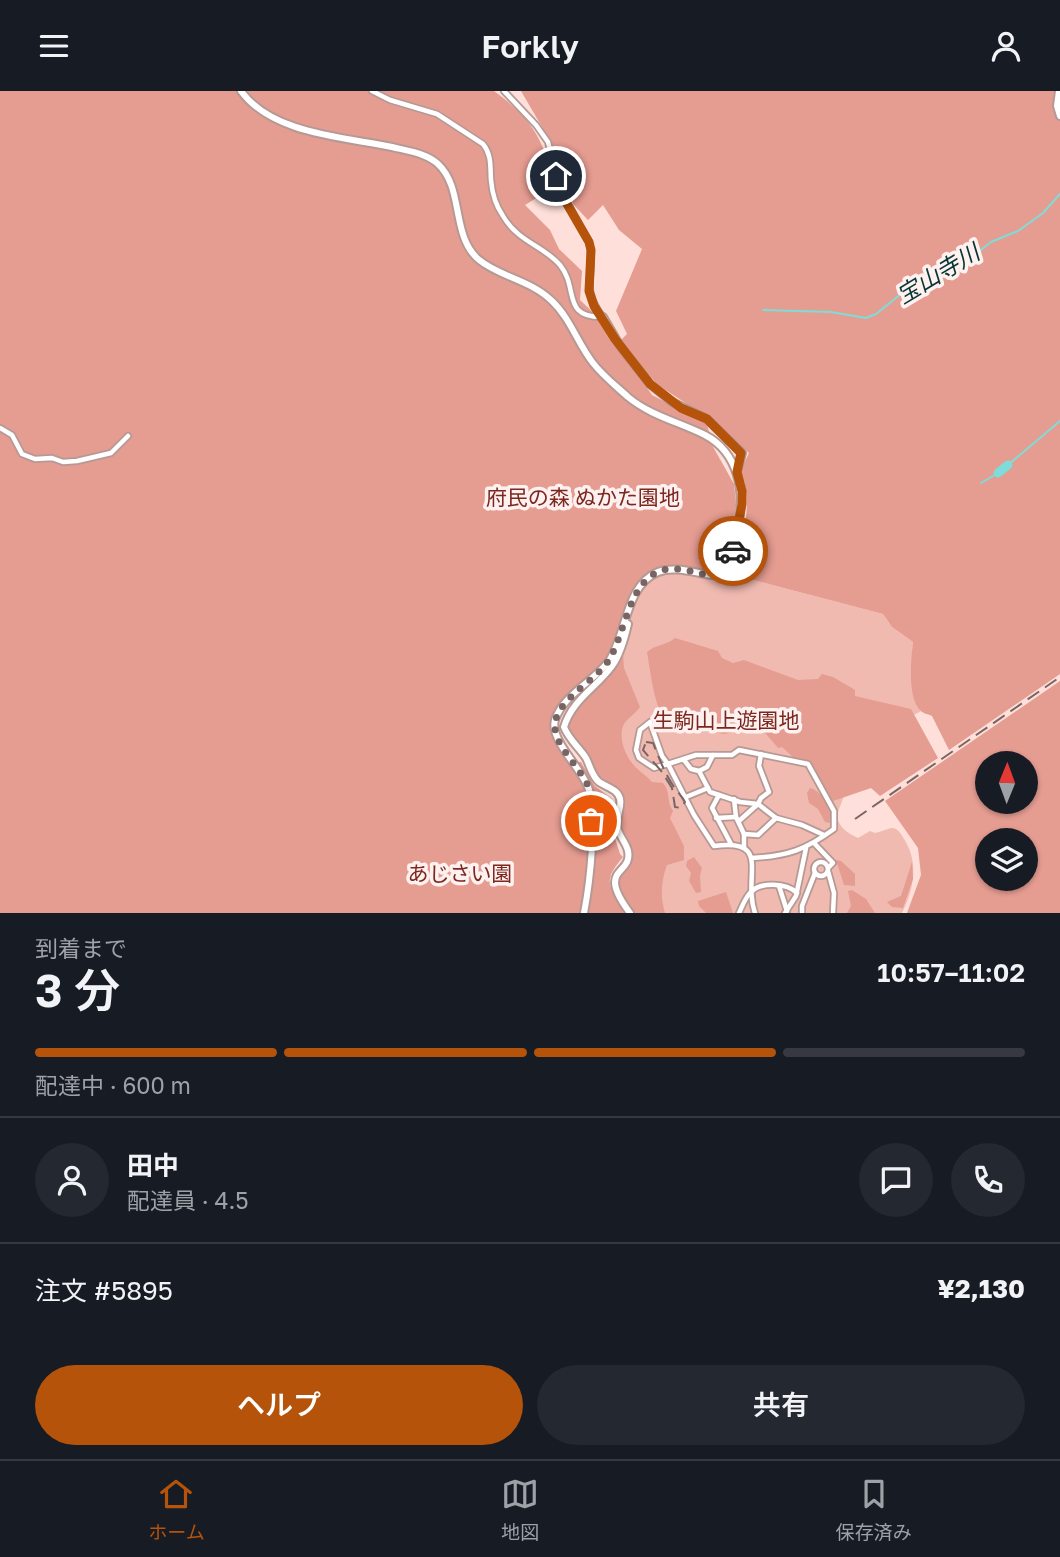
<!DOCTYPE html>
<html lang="ja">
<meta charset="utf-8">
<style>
:root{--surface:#171b24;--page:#242831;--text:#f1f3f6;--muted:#9ea1a6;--line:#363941;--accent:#b45309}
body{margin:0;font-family:"Golos Text","Noto Sans JP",sans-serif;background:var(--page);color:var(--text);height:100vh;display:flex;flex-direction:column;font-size:26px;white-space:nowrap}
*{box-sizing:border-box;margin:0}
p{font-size:23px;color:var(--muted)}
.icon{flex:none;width:38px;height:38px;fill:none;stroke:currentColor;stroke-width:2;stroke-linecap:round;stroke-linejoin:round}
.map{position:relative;height:822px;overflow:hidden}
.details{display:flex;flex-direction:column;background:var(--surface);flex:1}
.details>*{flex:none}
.needle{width:46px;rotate:1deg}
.controls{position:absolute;left:975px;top:660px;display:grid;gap:14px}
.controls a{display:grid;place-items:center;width:63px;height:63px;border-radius:50%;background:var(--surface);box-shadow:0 2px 5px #0004;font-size:35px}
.pin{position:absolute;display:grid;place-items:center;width:60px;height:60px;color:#fff;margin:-30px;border:4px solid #fff;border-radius:50%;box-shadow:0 2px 7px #0007}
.courier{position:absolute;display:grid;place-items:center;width:70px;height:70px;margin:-35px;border:5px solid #b45309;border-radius:50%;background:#fff;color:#222;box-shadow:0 2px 9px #0007}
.headline em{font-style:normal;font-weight:600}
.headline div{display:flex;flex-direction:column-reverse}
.headline{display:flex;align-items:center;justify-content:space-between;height:119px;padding:0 35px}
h1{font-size:46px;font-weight:600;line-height:52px}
.bar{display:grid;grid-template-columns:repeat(4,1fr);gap:10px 7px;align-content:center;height:84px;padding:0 35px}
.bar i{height:9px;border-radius:5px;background:var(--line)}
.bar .selected{background:var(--accent)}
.bar p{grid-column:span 4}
.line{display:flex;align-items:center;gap:18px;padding:0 35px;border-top:2px solid var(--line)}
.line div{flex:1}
.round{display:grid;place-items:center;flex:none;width:74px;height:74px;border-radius:37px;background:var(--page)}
.action{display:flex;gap:14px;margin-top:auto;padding:14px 35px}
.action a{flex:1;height:80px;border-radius:42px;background:var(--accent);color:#fff;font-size:28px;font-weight:600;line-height:80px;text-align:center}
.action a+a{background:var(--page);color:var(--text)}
header{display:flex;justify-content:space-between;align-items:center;height:91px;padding:0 35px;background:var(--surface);font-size:32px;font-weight:600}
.tab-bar{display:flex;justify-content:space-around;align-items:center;height:98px;border-top:2px solid var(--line);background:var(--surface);font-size:19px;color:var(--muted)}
.tab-bar a{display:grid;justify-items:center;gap:4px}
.tab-bar .selected{color:var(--accent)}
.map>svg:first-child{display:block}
</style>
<header><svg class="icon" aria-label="menu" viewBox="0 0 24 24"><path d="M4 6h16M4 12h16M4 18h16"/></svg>Forkly<svg class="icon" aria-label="person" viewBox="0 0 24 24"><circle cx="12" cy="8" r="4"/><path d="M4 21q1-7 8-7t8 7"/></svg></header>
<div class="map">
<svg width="1060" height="822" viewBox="0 0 1060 822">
<rect width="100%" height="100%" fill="#fedfd9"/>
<path fill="#f0bab1" d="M682 479 716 488 734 484 883 523 892 536 913 551C911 574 910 599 921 620 909 627 876 642 869 651 864 657 837 720 837 725 838 736 849 743 858 747L870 740 875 742C880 741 887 738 892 737 898 737 901 743 904 748 919 771 914 798 902 822H634L622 782 630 775 633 763C622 742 620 731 625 706L596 682 587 663 571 645C574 635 575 622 580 613 590 596 611 587 619 568 638 524 620 488 682 479Z"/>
<g fill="#e59c91" fill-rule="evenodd">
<path d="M0 0H494C535 30 542 48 556 95L525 114 550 139 559 158 582 180 580 209 601 229 652 304 707 333 712 354 734 393 736 414 732 449 724 476C709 488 680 466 652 481 620 499 624 544 604 570 588 590 564 601 553 626 546 641 561 657 568 670L581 671 595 695 612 708V738L620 763 623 766C601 792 610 794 624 822H0Z"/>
<path d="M521 0H1060V583L949 659 932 625C928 623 924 623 921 620 907 608 911 568 913 551L892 536 883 523 734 484C740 453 756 410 740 381L749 362 707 326 658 294 619 251 627 243 616 220 642 158 619 139 603 114 588 129 573 113 559 65Z"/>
<path d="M675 547 718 560 722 567 733 572 744 569 798 589 818 588 822 583 833 586 855 599V605L911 618 938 667 880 705 871 697 833 710 811 672 795 668 782 656 778 657 761 637H748L725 643 667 634C654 615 651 584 647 561 656 553 666 555 675 547Z"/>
<path d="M623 563 624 577 640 616C635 623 628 627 624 633 618 644 624 662 632 672 637 679 646 684 652 691L663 692C671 701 666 710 673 720L670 727 684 755V769L667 774C661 790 660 806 665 822H634L616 792 630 775 633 763 619 731 625 707 596 682 587 663 571 645 568 633 573 622 609 583Z"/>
<path d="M1060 590V822H907L921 784 918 757 885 710ZM987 672H1026V710H987ZM987 749H1026V788H987Z"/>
<path d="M810 697C822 700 826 713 832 724L830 732 825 731 818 718 809 712 807 702Z"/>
<path d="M694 766 702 777 700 785 701 801 696 802 689 790 691 782 686 775 687 770Z"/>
<path d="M836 769 841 770 855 783V795L844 794Z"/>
<path d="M912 771 913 788 903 817 892 816 887 811 901 805Z"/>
<path d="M852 799 866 808 875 822H847L851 815 848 800Z"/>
<path d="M726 801 733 822H706L699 815 698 810Z"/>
</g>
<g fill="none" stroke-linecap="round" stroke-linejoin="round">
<g stroke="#7fddd9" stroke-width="2">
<path d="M763 219 831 221 866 227 876 223 912 194 967 170 991 151 1018 140 1043 122 1060 103"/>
<path d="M1008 374 1060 330"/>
<path d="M981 392 998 382"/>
</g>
<path stroke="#7fddd9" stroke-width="9" d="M998 382 1008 374"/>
<g stroke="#b69994" stroke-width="8">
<g id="street">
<path d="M372 0 390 9 437 23 483 53C492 64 490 76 491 89 492 101 496 115 503 125 518 151 544 155 560 174 579 197 561 227 603 226"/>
<path d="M504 0 536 34 548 51 560 98 589 151C597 181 579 195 602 225"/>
<path d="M0 337 12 344 22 363 35 368 52 367 63 371 77 370 111 362 128 345"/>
<path d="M650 631 662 665 668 673 654 677 639 667 636 659 640 639Z"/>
<path d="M761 663 759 675 769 701 761 707 758 713 776 727 802 734 824 744"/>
<path d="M684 669 691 678 699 680 710 701 740 711 758 713"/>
<path d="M699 680 707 676 713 664"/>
<path d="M719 704 712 717 731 753"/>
<path d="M686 706 708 697"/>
<path d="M734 708 736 726 744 743"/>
<path d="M716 727 736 726"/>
<path d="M739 730 758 713"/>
<path d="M814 752 833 772 828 777"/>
<path d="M744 756V743L758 744 776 727"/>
<path d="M752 767C788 765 805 759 834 738V720L808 673 739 659 732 664H696L668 673 694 724 714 755C773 747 742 785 755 822"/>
<circle cx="821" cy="778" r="7"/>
<path d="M828 780 834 802 833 822"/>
<path d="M779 795 787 820"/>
<path d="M739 822C742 816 745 807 750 802 760 790 787 792 797 802"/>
<path d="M785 822 796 805 806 757"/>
<path d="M802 822V815L815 782"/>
</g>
</g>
<g stroke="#b69994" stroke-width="10">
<g id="secondary">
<path d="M241 0C272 43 344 46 392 56 408 60 426 62 438 73 464 97 451 144 478 168 499 186 529 188 552 210 570 227 578 253 593 272 603 285 616 295 628 306 651 325 679 331 705 344 739 362 745 401 738 435 736 448 735 473 724 482 713 490 680 472 658 481 625 494 627 543 609 570 594 590 563 604 555 629 549 650 584 679 589 699 597 729 590 791 584 822"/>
<path d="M1059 0 1057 15 1060 25"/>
<path d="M603 226 620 255 650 293 672 311 707 328 742 362 737 381"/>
<path d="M628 533C625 546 620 564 612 575 596 597 572 609 564 636 569 649 579 656 586 667 590 675 592 685 599 691 606 696 618 698 620 708 622 716 616 726 617 735 618 744 626 751 628 760 633 785 595 775 630 822"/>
</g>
</g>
<use href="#street" stroke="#fff" stroke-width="4.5"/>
<use href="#secondary" stroke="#fff" stroke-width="6"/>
<g stroke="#796663" stroke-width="2" stroke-dasharray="14 7" stroke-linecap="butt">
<path d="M646 651 653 652C659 667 665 683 674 696 678 702 682 705 685 711L681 717 675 716 672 697 662 681 643 659Z"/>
<path d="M855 728 1060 586"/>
</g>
</g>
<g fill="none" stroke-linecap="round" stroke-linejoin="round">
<path stroke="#786563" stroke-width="7" stroke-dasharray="0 12.6" d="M591 730C591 720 592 708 589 698 583 678 552 654 555 632 559 606 598 589 610 567 624 543 629 497 654 483 688 463 721 510 733 460"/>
<path stroke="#b45309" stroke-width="9" d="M556 85 567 113 589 151 591 159 589 200 594 215 615 248 650 293 681 317 707 328 741 362 737 381 742 400V413L733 460"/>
</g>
<g text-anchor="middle" stroke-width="7" stroke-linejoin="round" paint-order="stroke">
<g font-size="21" fill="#7c271f" stroke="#fef1ef">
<text x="583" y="414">府民の森 ぬかた園地</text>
<text x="726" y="637">生駒山上遊園地</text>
<text x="460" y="790">あじさい園</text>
</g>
<g font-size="23" font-style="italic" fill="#063634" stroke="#fef1ef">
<text transform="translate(938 183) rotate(-31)" y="8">宝山寺川</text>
</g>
</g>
</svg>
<div class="controls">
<a><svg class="needle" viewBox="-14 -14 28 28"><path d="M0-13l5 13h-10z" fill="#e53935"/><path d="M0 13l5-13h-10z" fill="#9ea1a6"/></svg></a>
<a><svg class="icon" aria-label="layers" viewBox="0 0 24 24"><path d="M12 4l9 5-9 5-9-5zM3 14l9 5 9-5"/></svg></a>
</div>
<div class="pin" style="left:591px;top:730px;background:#ea580c"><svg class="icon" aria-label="bag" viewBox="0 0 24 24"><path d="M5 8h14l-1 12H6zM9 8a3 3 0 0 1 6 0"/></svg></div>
<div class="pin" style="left:556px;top:85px;background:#1f2937"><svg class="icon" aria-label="home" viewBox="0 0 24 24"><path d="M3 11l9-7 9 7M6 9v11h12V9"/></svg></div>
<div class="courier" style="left:733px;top:460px"><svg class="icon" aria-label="car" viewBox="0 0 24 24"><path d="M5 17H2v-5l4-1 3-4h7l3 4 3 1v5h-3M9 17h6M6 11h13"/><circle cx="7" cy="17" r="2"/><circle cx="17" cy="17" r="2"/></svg></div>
</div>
<section class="details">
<div class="headline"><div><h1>3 分</h1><p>到着まで</p></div><em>10:57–11:02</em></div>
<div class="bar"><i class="selected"></i><i class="selected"></i><i class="selected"></i><i></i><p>配達中 · 600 m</p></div>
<div class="line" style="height:126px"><a class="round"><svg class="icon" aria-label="person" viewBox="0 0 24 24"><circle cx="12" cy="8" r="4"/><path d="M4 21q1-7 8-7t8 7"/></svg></a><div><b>田中</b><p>配達員 · 4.5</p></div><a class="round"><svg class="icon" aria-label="chat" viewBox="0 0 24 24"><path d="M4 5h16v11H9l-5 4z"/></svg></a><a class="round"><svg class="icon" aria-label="phone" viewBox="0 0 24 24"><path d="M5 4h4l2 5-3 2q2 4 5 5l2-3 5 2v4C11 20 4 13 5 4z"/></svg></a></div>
<div class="line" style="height:91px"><div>注文 #5895</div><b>¥2,130</b></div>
<div class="action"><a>ヘルプ</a><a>共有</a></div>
</section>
<nav class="tab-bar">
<a class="selected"><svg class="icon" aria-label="home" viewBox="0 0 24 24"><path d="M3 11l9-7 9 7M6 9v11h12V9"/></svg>ホーム</a>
<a><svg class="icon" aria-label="map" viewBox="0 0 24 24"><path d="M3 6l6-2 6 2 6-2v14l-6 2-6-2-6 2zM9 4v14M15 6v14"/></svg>地図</a>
<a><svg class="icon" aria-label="saved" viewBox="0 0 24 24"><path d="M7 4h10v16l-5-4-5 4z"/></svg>保存済み</a>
</nav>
